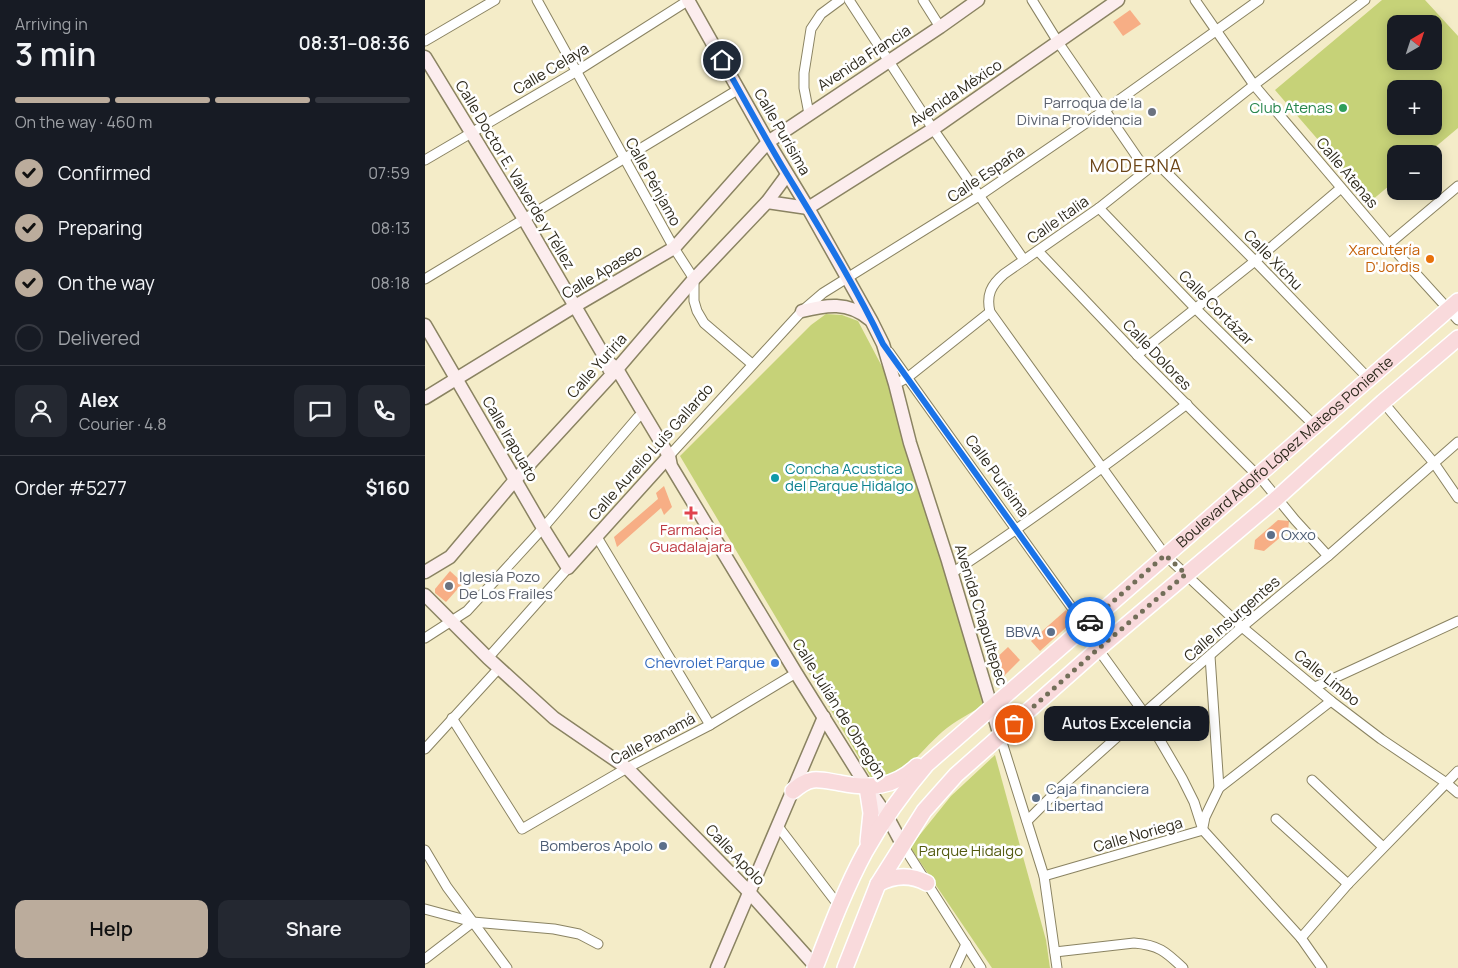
<!DOCTYPE html>
<meta charset="utf-8">
<style>
:root{--surface:#171b24;--page:#242831;--text:#f1f3f6;--muted:#9ea1a6;--line:#363941;--accent:#bbac9c}
body{margin:0;font-family:Manrope,sans-serif;background:var(--page);color:var(--text);height:100vh;display:flex;flex-direction:column;font-size:19px;white-space:nowrap}
*{box-sizing:border-box;margin:0}
p{font-size:16px;color:var(--muted)}
.icon{flex:none;width:28px;height:28px;fill:none;stroke:currentColor;stroke-width:2;stroke-linecap:round;stroke-linejoin:round}
.map{position:relative;flex:1;overflow:hidden}
.drawer{display:flex;flex-direction:column;background:var(--surface);width:425px}
.drawer>*{flex:none}
.needle{width:32px;rotate:39deg}
.controls{position:absolute;left:962px;top:15px;display:grid;gap:10px}
.controls a{display:grid;place-items:center;width:55px;height:55px;border-radius:10px;background:var(--surface);box-shadow:0 2px 12px #0003;font-size:25px}
.pin{position:absolute;display:grid;place-items:center;width:42px;height:42px;color:#fff;margin:-21px;border:2px solid #fff;border-radius:50%;box-shadow:0 1px 5px #0007}
.courier{position:absolute;display:grid;place-items:center;width:50px;height:50px;margin:-25px;border:4px solid #1a73e8;border-radius:50%;background:#fff;color:#222;box-shadow:0 1px 6px #0007}
.bubble{position:absolute;height:35px;border-radius:10px;background:var(--surface);box-shadow:0 2px 12px #0003;font-size:16px;font-weight:600;line-height:35px;text-align:center}
.head em{font-style:normal;font-weight:600}
.head div{display:flex;flex-direction:column-reverse}
.head{display:flex;align-items:center;justify-content:space-between;height:85px;padding:0 15px}
h1{font-size:32px;font-weight:600;line-height:38px}
.bar{display:grid;grid-template-columns:repeat(4,1fr);gap:8px 5px;align-content:center;height:60px;padding:0 15px}
.bar i{height:6px;border-radius:4px;background:var(--line)}
.bar .on{background:var(--accent)}
.bar p{grid-column:span 4}
.line{display:flex;align-items:center;gap:12px;padding:0 15px;border-top:1px solid var(--line)}
.line div{flex:1}
.round{display:grid;place-items:center;flex:none;width:52px;height:52px;border-radius:10px;background:var(--page)}
ol{padding:0 15px;list-style:none}
li{display:flex;align-items:center;gap:15px;height:55px}
li p{margin-inline-start:auto}
li .icon{padding:5px;border-radius:50%;background:var(--accent);color:#111;stroke-width:4}
li:last-child{color:var(--muted)}
li i{width:28px;height:28px;border:2px solid var(--line);border-radius:50%}
.button{display:flex;gap:10px;margin-top:auto;padding:10px 15px}
.button a{flex:1;height:58px;border-radius:10px;background:var(--accent);color:#111;font-size:20px;font-weight:600;line-height:58px;text-align:center}
.button a+a{background:var(--page);color:var(--text)}
main{display:flex;flex:1;min-height:0}
.map>svg:first-child{display:block}
</style>
<main>
<section class="drawer">
<div class="head"><div><h1>3 min</h1><p>Arriving in</p></div><em>08:31–08:36</em></div>
<div class="bar"><i class="on"></i><i class="on"></i><i class="on"></i><i></i><p>On the way · 460 m</p></div>
<ol>
<li><svg class="icon" aria-label="check" viewBox="0 0 24 24"><path d="M5 12l5 5 9-10"/></svg>Confirmed<p>07:59</p></li>
<li><svg class="icon" aria-label="check" viewBox="0 0 24 24"><path d="M5 12l5 5 9-10"/></svg>Preparing<p>08:13</p></li>
<li><svg class="icon" aria-label="check" viewBox="0 0 24 24"><path d="M5 12l5 5 9-10"/></svg>On the way<p>08:18</p></li>
<li><i></i>Delivered</li>
</ol>
<div class="line" style="height:90px"><a class="round"><svg class="icon" aria-label="person" viewBox="0 0 24 24"><circle cx="12" cy="8" r="4"/><path d="M4 21q1-7 8-7t8 7"/></svg></a><div><b>Alex</b><p>Courier · 4.8</p></div><a class="round"><svg class="icon" aria-label="chat" viewBox="0 0 24 24"><path d="M4 5h16v11H9l-5 4z"/></svg></a><a class="round"><svg class="icon" aria-label="phone" viewBox="0 0 24 24"><path d="M5 4h4l2 5-3 2q2 4 5 5l2-3 5 2v4C11 20 4 13 5 4z"/></svg></a></div>
<div class="line" style="height:65px"><div>Order #5277</div><b>$160</b></div>
<div class="button"><a>Help</a><a>Share</a></div>
</section>
<div class="map">
<svg width="1033" height="968" viewBox="0 0 1033 968">
<rect width="100%" height="100%" fill="#f4ecc8"/>
<g fill="#c6d278" fill-rule="evenodd">
<path d="M957 0H1000L1033 36V128L1002 154H971V180L946 201 850 90ZM971 24H1009V61H971ZM971 89H1009V126H971Z"/>
<path d="M401 314 417 315 433 321 462 376 560 705C545 713 530 721 517 732 493 753 482 776 448 781L255 456 386 325Z"/>
<path d="M570 755 621 940 625 968H567L485 847 526 796Z"/>
</g>
<g fill="#f7ae85">
<path d="M705 10 716 24 698 36 688 22Z"/>
<path d="M239 486 247 507 239 515 236 508 192 547 189 537 233 499 231 493Z"/>
<path d="M853 520 864 521 863 531 839 551 829 549 830 540Z"/>
<path d="M25 571 38 583 21 602 10 593V589Z"/>
<path d="M641 610 647 617 646 623 615 651 606 641Z"/>
<path d="M583 647 595 660 579 676 566 663Z"/>
</g>
<g fill="none" stroke-linecap="round" stroke-linejoin="round">
<g stroke="#8a8362" stroke-width="11">
<g id="street">
<path d="M112 0 249 248 269 279V301L272 311 279 323 327 364"/>
<path d="M424 0 508 129 599 260"/>
<path d="M498 0 515 27"/>
<path d="M607 0 633 42 721 170"/>
<path d="M770 0 829 85 964 244 1033 320"/>
<path d="M940 0 829 85 674 208 579 274C566 285 561 295 565 312L740 555 817 627 906 701 956 739 1020 782 1033 793"/>
<path d="M0 41 70 0"/>
<path d="M384 114 379 88V73L386 29 396 14 415 0"/>
<path d="M0 160 152 71 264 0"/>
<path d="M732 163 830 261 943 378"/>
<path d="M674 208 770 308 889 425"/>
<path d="M964 244 1033 186"/>
<path d="M613 251 712 355 839 482 870 520 903 556"/>
<path d="M0 279 314 89"/>
<path d="M464 352 660 626"/>
<path d="M712 355 830 261 916 188"/>
<path d="M470 384 482 378 565 312"/>
<path d="M958 402 1009 463 1033 498"/>
<path d="M244 456 377 311 398 293 554 196 680 110 834 0"/>
<path d="M172 537 285 725"/>
<path d="M527 573C607 520 685 463 762 404"/>
<path d="M0 638 42 611 118 528 213 417"/>
<path d="M673 649 719 713 757 778 769 802 778 830 876 938 897 968"/>
<path d="M785 656 794 788"/>
<path d="M63 658 143 568"/>
<path d="M890 687 1033 621"/>
<path d="M27 718 97 829 202 768 285 725 371 673"/>
<path d="M575 736 619 876 632 968"/>
<path d="M0 749 74 668"/>
<path d="M887 780 958 847"/>
<path d="M851 819 923 884"/>
<path d="M602 821 635 788 719 713 817 627 903 556 1033 442"/>
<path d="M352 825 414 906"/>
<path d="M778 827 780 817 794 788 906 701"/>
<path d="M477 844 556 968"/>
<path d="M0 850 22 887 82 968"/>
<path d="M619 876 778 830"/>
<path d="M0 909 48 922 129 929 154 934 173 944"/>
<path d="M876 938 923 884 1033 771"/>
<path d="M630 952 709 943C734 945 741 952 758 968"/>
<path d="M0 959 48 922"/>
<path d="M530 968 541 944"/>
</g>
</g>
<g stroke="#8a8362" stroke-width="15">
<g id="secondary">
<path d="M263 0 343 142 383 208 447 322 458 344 470 384 485 443 523 561 575 736"/>
<path d="M0 57 99 219 182 361 184 369"/>
<path d="M342 202 383 208 508 129 693 0"/>
<path d="M377 311C401 305 423 301 444 319"/>
<path d="M0 325 118 528 143 568 244 456"/>
<path d="M182 361 192 369 244 456 246 466 371 673 442 787 462 816 477 844"/>
<path d="M0 398 150 306 249 248 343 142 515 27 553 0"/>
<path d="M0 572 25 557 90 480 192 369 269 279 342 202 362 175"/>
<path d="M0 595 63 658 129 718 202 768 324 892 392 968"/>
<path d="M292 968 399 717"/>
</g>
</g>
<g stroke="#fff" stroke-width="18">
<g id="primary">
<path d="M442 787 446 813 443 842"/>
<path d="M368 791C374 786 380 781 388 780 397 779 407 782 415 783 445 789 469 788 492 766"/>
<path d="M453 884C469 875 485 874 502 883"/>
<path id="s1" d="M390 968C405 929 420 889 440 852 458 820 479 791 502 764L1033 301"/>
<path d="M420 968 453 884 499 811 531 775 673 649 852 498 958 402 1033 338"/>
</g>
</g>
<use href="#street" stroke="#fff" stroke-width="9"/>
<use href="#secondary" stroke="#fcedee" stroke-width="12"/>
<use href="#primary" stroke="#f9dadc" stroke-width="15"/>
</g>
<g fill="none" stroke-linecap="round" stroke-linejoin="round">
<path stroke="#736e59" stroke-width="5" stroke-dasharray="0 9" d="M589 724 673 649 761 574 740 555 665 622"/>
<path stroke="#1a73e8" stroke-width="6" d="M297 60C317 95 336 131 357 166 392 224 429 283 458 344L660 626 665 622"/>
</g>
<circle fill="#2e9e5b" stroke="#fff" stroke-width="2" cx="918" cy="108" r="5"/>
<g fill="#6b7280" stroke="#fff" stroke-width="2">
<circle cx="727" cy="112" r="5"/>
<circle cx="24" cy="586" r="5"/>
</g>
<circle fill="#e8710a" stroke="#fff" stroke-width="2" cx="1005" cy="259" r="5"/>
<circle fill="#0f9aa8" stroke="#fff" stroke-width="2" cx="350" cy="478" r="5"/>
<path fill="#e0444e" stroke="#fff" stroke-width="2" d="M263.5 505.5h5v5h5v5h-5v5h-5v-5h-5v-5h5z"/>
<g fill="#5c6f8a" stroke="#fff" stroke-width="2">
<circle cx="846" cy="535" r="5"/>
<circle cx="626" cy="632" r="5"/>
<circle cx="611" cy="798" r="5"/>
<circle cx="238" cy="846" r="5"/>
</g>
<circle fill="#3f7fe0" stroke="#fff" stroke-width="2" cx="350" cy="663" r="5"/>
<g text-anchor="middle" stroke-width="5" stroke-linejoin="round" paint-order="stroke">
<g font-size="15" fill="#2e2a1d" stroke="#fff">
<text transform="translate(439 58) rotate(-33)" y="5">Avenida Francia</text>
<text transform="translate(126 69) rotate(-31)" y="5">Calle Celaya</text>
<text transform="translate(531 93) rotate(-34)" y="5">Avenida México</text>
<text transform="translate(357 132) rotate(60)" y="5">Calle Purísima</text>
<text transform="translate(922 173) rotate(50)" y="5">Calle Atenas</text>
<text transform="translate(561 174) rotate(-34)" y="5">Calle España</text>
<text transform="translate(90 175) rotate(59)" y="5">Calle Doctor E. Valverde y Téllez</text>
<text transform="translate(228 182) rotate(61)" y="5">Calle Pénjamo</text>
<text transform="translate(633 220) rotate(-35)" y="5">Calle Italia</text>
<text transform="translate(848 260) rotate(46)" y="5">Calle Xichu</text>
<text transform="translate(177 272) rotate(-31)" y="5">Calle Apaseo</text>
<text transform="translate(791 308) rotate(45)" y="5">Calle Cortázar</text>
<text transform="translate(732 355) rotate(46)" y="5">Calle Dolores</text>
<text transform="translate(172 366) rotate(-48)" y="5">Calle Yuriria</text>
<text transform="translate(85 439) rotate(60)" y="5">Calle Irapuato</text>
<text dy="5" stroke="none"><textPath href="#s1" startOffset="709">Boulevard Adolfo López Mateos Poniente</textPath></text>
<text transform="translate(226 452) rotate(-48)" y="5">Calle Aurelio Luis Gallardo</text>
<text transform="translate(572 476) rotate(54)" y="5">Calle Purísima</text>
<text transform="translate(556 615) rotate(73)" y="5">Avenida Chapultepec</text>
<text transform="translate(807 619) rotate(-41)" y="5">Calle Insurgentes</text>
<text transform="translate(902 678) rotate(39)" y="5">Calle Limbo</text>
<text transform="translate(414 709) rotate(58)" y="5">Calle Julián de Obregón</text>
<text transform="translate(228 739) rotate(-28)" y="5">Calle Panamá</text>
<text transform="translate(713 835) rotate(-16)" y="5">Calle Noriega</text>
<text transform="translate(310 855) rotate(46)" y="5">Calle Apolo</text>
</g>
<g font-size="15" fill="#5b616d" stroke="#fff" text-anchor="end">
<text x="717" y="108">Parroqua de la<tspan x="717" dy="17">Divina Providencia</tspan></text>
<text x="34" y="582" text-anchor="start">Iglesia Pozo<tspan x="34" dy="17">De Los Frailes</tspan></text>
</g>
<g font-size="15" fill="#27864d" stroke="#fff" text-anchor="end">
<text x="908" y="113">Club Atenas</text>
</g>
<g font-size="15" fill="#c56008" stroke="#fff" text-anchor="end">
<text x="995" y="255">Xarcutería<tspan x="995" dy="17">D'Jordis</tspan></text>
</g>
<g font-size="15" fill="#0d838f" stroke="#fff" text-anchor="start">
<text x="360" y="474">Concha Acustica<tspan x="360" dy="17">del Parque Hidalgo</tspan></text>
</g>
<g font-size="15" fill="#be3a42" stroke="#fff">
<text x="266" y="535">Farmacia<tspan x="266" dy="17">Guadalajara</tspan></text>
</g>
<g font-size="15" fill="#4e5e75" stroke="#fff" text-anchor="start">
<text x="856" y="540">Oxxo</text>
<text x="616" y="637" text-anchor="end">BBVA</text>
<text x="621" y="794">Caja financiera<tspan x="621" dy="17">Libertad</tspan></text>
<text x="228" y="851" text-anchor="end">Bomberos Apolo</text>
</g>
<g font-size="15" fill="#366cbe" stroke="#fff" text-anchor="end">
<text x="340" y="668">Chevrolet Parque</text>
</g>
<g font-size="15" fill="#545b10" stroke="#fff">
<text x="546" y="856">Parque Hidalgo</text>
</g>
<g font-size="18" letter-spacing="1" fill="#6c4517" stroke="#fff">
<text x="711" y="172">MODERNA</text>
</g>
</g>
</svg>
<div class="controls">
<a><svg class="needle" viewBox="-14 -14 28 28"><path d="M0-13l5 13h-10z" fill="#e53935"/><path d="M0 13l5-13h-10z" fill="#9ea1a6"/></svg></a>
<a>+</a>
<a>−</a>
</div>
<div class="pin" style="left:589px;top:724px;background:#ea580c"><svg class="icon" aria-label="bag" viewBox="0 0 24 24"><path d="M5 8h14l-1 12H6zM9 8a3 3 0 0 1 6 0"/></svg></div>
<div class="pin" style="left:297px;top:60px;background:#1f2937"><svg class="icon" aria-label="home" viewBox="0 0 24 24"><path d="M3 11l9-7 9 7M6 9v11h12V9"/></svg></div>
<div class="courier" style="left:665px;top:622px"><svg class="icon" aria-label="car" viewBox="0 0 24 24"><path d="M5 17H2v-5l4-1 3-4h7l3 4 3 1v5h-3M9 17h6M6 11h13"/><circle cx="7" cy="17" r="2"/><circle cx="17" cy="17" r="2"/></svg></div>
<div class="bubble" style="left:619px;top:706px;width:165px">Autos Excelencia</div>
</div>
</main>
